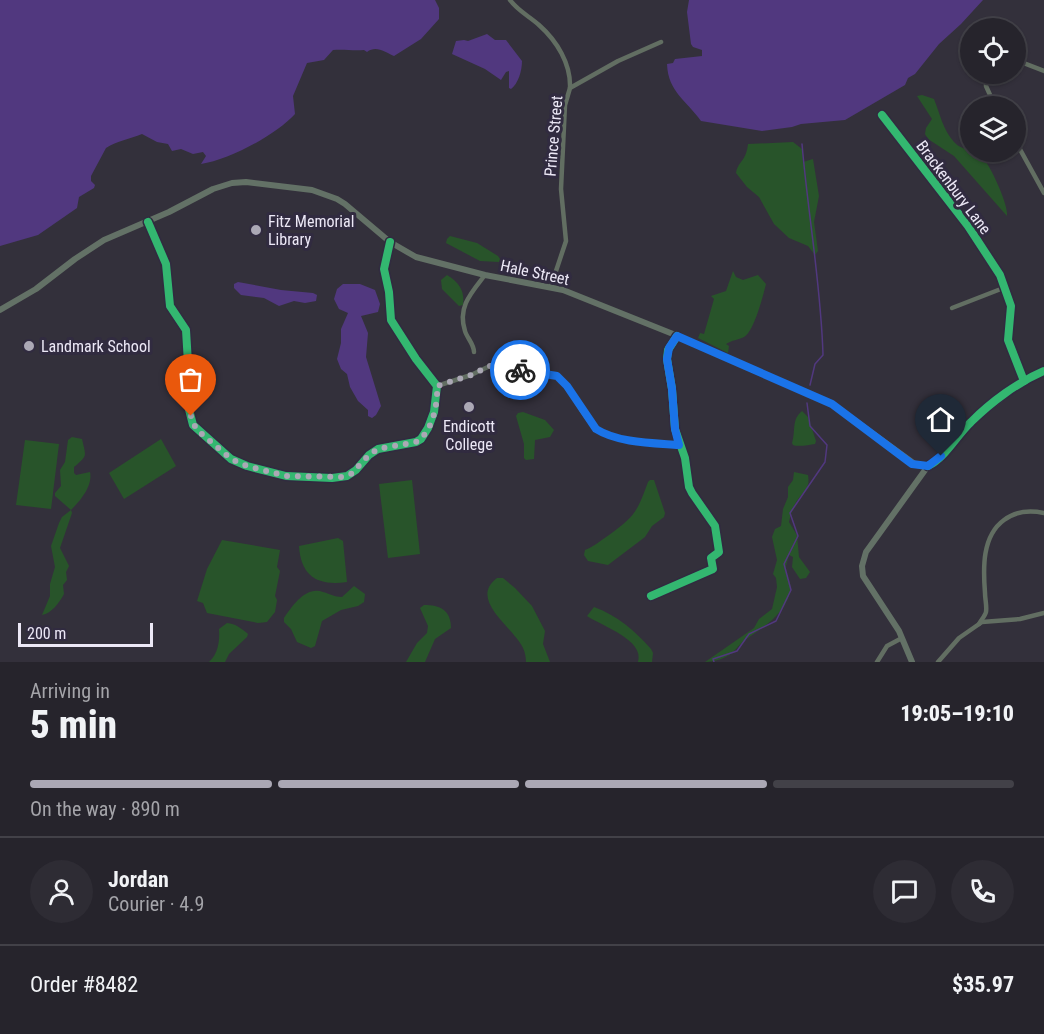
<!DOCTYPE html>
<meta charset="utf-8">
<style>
:root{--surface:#26242c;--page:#2e2c34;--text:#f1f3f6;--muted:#a4a4a9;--line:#424148;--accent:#aba8b5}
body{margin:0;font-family:"Roboto Condensed",sans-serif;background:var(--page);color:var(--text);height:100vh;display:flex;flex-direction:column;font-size:22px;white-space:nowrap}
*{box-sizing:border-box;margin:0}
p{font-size:20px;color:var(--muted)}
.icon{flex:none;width:33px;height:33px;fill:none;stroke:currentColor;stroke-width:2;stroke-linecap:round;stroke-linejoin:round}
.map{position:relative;height:662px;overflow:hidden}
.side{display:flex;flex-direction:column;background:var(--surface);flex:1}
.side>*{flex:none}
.tools{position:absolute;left:960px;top:18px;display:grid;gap:12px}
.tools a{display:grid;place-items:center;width:66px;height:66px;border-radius:50%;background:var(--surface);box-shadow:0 2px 4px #0004,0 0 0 2px var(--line);font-size:30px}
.scale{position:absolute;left:18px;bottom:15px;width:135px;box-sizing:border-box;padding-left:6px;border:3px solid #ece8f6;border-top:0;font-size:16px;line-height:21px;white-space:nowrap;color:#ece8f6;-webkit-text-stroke:4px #312b40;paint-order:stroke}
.pin{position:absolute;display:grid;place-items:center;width:51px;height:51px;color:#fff;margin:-62px -26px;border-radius:50% 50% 50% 0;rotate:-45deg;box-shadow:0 0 6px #0007}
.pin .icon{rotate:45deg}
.courier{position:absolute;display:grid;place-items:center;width:60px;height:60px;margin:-30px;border:4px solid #1a73e8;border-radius:50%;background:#fff;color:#222;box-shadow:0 2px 8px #0007}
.summary em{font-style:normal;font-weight:800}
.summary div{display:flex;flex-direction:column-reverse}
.summary{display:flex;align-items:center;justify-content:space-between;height:102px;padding:0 30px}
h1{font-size:39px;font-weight:800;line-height:45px}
.bar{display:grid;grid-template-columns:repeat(4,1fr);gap:9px 6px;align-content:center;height:72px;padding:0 30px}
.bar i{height:8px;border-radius:4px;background:var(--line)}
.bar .selected{background:var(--accent)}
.bar p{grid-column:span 4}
.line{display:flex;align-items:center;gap:15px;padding:0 30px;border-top:2px solid var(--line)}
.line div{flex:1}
.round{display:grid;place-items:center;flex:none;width:63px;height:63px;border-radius:32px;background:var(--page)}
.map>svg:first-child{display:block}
</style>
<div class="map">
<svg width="1044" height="662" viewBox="0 0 1044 662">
<rect width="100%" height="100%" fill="#33303b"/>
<g fill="#28542a">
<path d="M922 95 934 99C940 114 943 130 954 142 962 151 973 149 982 157 990 164 1009 206 1007 216L954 156 928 139 925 134 926 128 932 119 917 96Z"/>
<path d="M793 142 802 149 803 162 813 159 819 196 814 222 818 251 815 255 808 246 789 238 774 224 759 197 747 187 736 173C738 161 746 162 748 144Z"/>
<path d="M450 236 477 243 498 256 500 259 499 262 480 261 446 243 447 239Z"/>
<path d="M733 271 736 277 743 280 758 275 766 284C763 296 754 332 744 337 738 340 732 340 726 344L729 346 728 353 698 338 700 333 704 334 714 299 711 296 726 291Z"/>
<path d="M447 275C459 282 465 291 463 305L459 306 442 289 441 280Z"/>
<path d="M802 411 808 417 816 441 815 444C809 445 798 447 793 445L792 443C796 431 791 420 802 411Z"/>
<path d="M523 412 545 420 554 430 550 437 535 440 534 459 526 460 524 458V444L516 416 518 413Z"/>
<path d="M72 437 82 439C86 457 88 455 74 467V473L76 475 90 472C93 486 80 501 71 510L72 513 60 548 69 566 66 572 67 580 63 585 64 594C59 603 52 613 42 615L50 596V584L55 567 51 546 59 523 62 517 71 510 55 496V493L61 486 60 470 65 462 68 440Z"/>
<path d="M161 439 176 466 124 499 109 473Z"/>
<path d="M25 440 59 444 51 509 16 505Z"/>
<path d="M794 472 808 475C810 487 806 489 799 498 794 504 791 513 789 522L797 535 799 557 810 572 806 578 800 579 792 567 793 557 789 555 785 569 791 588C786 614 765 626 745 640 741 643 738 647 735 650 728 658 715 662 705 662L754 628 759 619 772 609 777 587 776 578 773 574 777 560 772 537 775 529 781 526 783 509 788 497V487L793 480Z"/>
<path d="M412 480 420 554 388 558 379 484Z"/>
<path d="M650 480H654L665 513 664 517 652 526 645 537 608 565 588 561 584 555 585 550C595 546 600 541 609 535 635 516 637 512 648 482Z"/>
<path d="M338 538 343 541 347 582C318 586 301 577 299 546Z"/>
<path d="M222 540 280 550 277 567 280 571 275 596 277 600 275 612 267 622 258 623 207 613 203 603 197 601 207 569Z"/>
<path d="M497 578H503L515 588 532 606 545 631 543 644 550 662H526C526 658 525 652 523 648 513 627 468 600 497 578Z"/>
<path d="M354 586 365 594 364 602 358 606 341 610 322 621 315 646 311 648 297 642 291 629 284 622V618C293 605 306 586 323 592 331 594 334 597 342 597Z"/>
<path d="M424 605C440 605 451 610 451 628L435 639 425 662H406L417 643 427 633 428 626 420 608Z"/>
<path d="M594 607C618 616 634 630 651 649L653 653 652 662H638C645 640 602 626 587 616Z"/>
<path d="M227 623C236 624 241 628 248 634L247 637 229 654 225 662H209C218 654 220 641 219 629Z"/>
</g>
<g fill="#51387f">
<path d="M0 0H435L439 8V19L421 39 394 56C385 52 376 45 367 52L364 50C353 51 344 49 333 50L324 60 307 63 293 96 295 114C276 135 229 160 201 164L206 156 203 152 193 154 181 149 172 151 168 144 157 142 142 134C130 139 117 141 106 148L91 176V181L95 185 94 188 79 197 77 208 38 235 0 246Z"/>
<path d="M689 0H983L961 24 939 44 915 74 908 78 905 85 845 120 801 124 792 127 762 131 701 121C687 101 668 92 667 64L673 63 675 59 702 56V50L693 47 691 44 687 12Z"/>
<path d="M487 34 495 40H506L522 61C522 71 518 84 511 89L509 88V71L506 72 501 80 485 69 452 54 456 41 464 40 468 41Z"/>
<path d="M238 282 281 290 313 293 317 295 316 301 305 303 294 301 279 306 264 298 241 295 234 288V284Z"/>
<path d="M343 284H360L375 290 380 304 378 312 361 316 368 333 366 357 381 406 376 415 372 418 368 416V410L358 401 350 387 347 374 341 369 337 359 341 343V329L348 313 339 309 334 299 337 289Z"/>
</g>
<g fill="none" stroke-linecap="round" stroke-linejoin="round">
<g stroke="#51387f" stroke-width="1.5">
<path d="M802 144C808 215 821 284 823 355L815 364 810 385"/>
<path d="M714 662 713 659 737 651 749 634 776 621 791 590 784 564 798 536 790 513 825 462 827 445 810 426 807 403"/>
</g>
<g stroke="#626e62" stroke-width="4.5">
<path d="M510 0C518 11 529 16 539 25 557 41 571 64 570 88"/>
<path d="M1016 60 1044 71"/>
<path d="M986 74V86L995 106"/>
<path d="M882 115 968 226 1000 275 1011 306 1008 340 1024 381"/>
<path d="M1016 142 1044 193"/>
<path d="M148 222 166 264 170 306 186 330 188 363 184 390 193 425 231 459 247 466 286 476 332 478 347 476 356 470 369 455 378 449 416 442 421 439 428 428 434 412 437 386 416 359 391 320 389 292 384 269 390 242"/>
<path d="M551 286 566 241 561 189 565 105 570 88 618 61 661 42"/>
<path d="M952 308 1006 287"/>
<path d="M474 352C474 344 467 338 465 331 457 307 472 292 485 275"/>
<path d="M437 386 471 375 492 365 541 372 557 376 567 386 582 411 595 429 602 433 627 440 679 445"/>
<path d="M651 596 713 569 711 558 719 552 715 526 692 493 689 487 685 458 675 429 672 389 667 359 668 350 677 336"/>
<path d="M979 624C981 620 985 616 986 612 987 606 985 599 985 593 983 568 982 536 1004 520 1016 511 1030 510 1044 513"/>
<path d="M877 662 887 646 902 638"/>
<path d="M938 662 959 638 982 622 1020 619 1044 613"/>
</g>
<g stroke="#637166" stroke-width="6">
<path d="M0 310 36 289 75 259 104 240 169 212 213 189 232 183 246 182 312 190 337 199 345 204 390 242 416 257 485 275 563 290 673 334 832 404 916 465 928 466 937 460 972 421 1024 381 1044 371"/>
<path d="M912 662 899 631 863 576 862 566 866 552 928 466"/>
</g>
<g stroke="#312b40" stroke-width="11">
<g id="cycleway">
<path d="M882 115 968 226 1000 275 1011 306 1008 340 1024 381"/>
<path d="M148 222 166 264 170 306 186 330 188 363 184 390 193 425 231 459 247 466 286 476 332 478 347 476 356 470 369 455 378 449 416 442 421 439 428 428 434 412 437 386 416 359 391 320 389 292 384 269 390 242"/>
<path d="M928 466C946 457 956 436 971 422 991 402 1018 382 1044 371"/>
<path d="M651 596 713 569 711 558 719 552 715 526 692 493 689 487 685 458 675 429 672 389 667 359 668 350 677 336"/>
</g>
</g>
<use href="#cycleway" stroke="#33b770" stroke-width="8"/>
</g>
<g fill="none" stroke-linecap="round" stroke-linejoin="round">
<path stroke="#aba8b5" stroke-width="6" stroke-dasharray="0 10.8" d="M191 416 196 429 231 459 247 466 286 476 342 477 351 474 369 455 378 449 416 442C433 432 438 403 437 386L471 375 492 365 520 370"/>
<path stroke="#1a73e8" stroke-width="8" d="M520 370 557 376 567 386 596 429C618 443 653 443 679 445L675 429 672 389 667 359 669 348 677 336 832 404 912 464 928 466 941 456"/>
</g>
<g fill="#aba8b5" stroke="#312b40" stroke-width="2">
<circle cx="256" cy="230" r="6"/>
<circle cx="29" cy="346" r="6"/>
<circle cx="469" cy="407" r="6"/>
</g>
<g text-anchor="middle" stroke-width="6" stroke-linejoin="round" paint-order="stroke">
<g font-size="16" fill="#ece8f6" stroke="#312b40">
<text transform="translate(553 136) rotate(-85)" y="6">Prince Street</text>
<text transform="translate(954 187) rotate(53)" y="6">Brackenbury Lane</text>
<text transform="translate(535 272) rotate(12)" y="6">Hale Street</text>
</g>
<g font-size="16" fill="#ece8f6" stroke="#312b40" text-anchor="start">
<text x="268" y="227">Fitz Memorial<tspan x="268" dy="18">Library</tspan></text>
<text x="41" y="352">Landmark School</text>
<text x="469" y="432" text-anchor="middle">Endicott<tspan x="469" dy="18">College</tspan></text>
</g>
</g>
</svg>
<div class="tools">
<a><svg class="icon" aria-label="locate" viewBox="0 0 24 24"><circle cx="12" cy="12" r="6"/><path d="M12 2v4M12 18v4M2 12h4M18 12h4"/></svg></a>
<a><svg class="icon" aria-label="layers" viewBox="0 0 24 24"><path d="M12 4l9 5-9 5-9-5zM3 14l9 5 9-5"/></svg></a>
</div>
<div class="scale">200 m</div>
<div class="pin" style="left:191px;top:416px;background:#ea580c"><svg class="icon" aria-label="bag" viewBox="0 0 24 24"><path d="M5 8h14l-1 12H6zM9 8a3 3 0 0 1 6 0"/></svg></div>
<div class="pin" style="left:941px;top:456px;background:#1f2937"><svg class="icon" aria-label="home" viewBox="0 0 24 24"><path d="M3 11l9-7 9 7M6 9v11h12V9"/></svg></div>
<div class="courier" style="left:520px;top:370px"><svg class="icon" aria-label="bike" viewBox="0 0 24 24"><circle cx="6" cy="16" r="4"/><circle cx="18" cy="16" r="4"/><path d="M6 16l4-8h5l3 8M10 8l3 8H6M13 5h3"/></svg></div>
</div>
<section class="side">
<div class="summary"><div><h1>5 min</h1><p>Arriving in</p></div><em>19:05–19:10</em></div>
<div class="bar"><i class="selected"></i><i class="selected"></i><i class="selected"></i><i></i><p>On the way · 890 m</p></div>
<div class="line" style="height:108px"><a class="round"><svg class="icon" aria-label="person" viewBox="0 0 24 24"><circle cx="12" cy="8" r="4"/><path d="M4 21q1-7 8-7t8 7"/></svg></a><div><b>Jordan</b><p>Courier · 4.9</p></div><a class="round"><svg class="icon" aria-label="chat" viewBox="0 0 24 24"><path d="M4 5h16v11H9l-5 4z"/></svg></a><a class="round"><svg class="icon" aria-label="phone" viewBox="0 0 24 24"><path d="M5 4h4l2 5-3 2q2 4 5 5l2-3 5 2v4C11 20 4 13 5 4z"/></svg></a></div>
<div class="line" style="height:78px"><div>Order #8482</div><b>$35.97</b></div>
</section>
